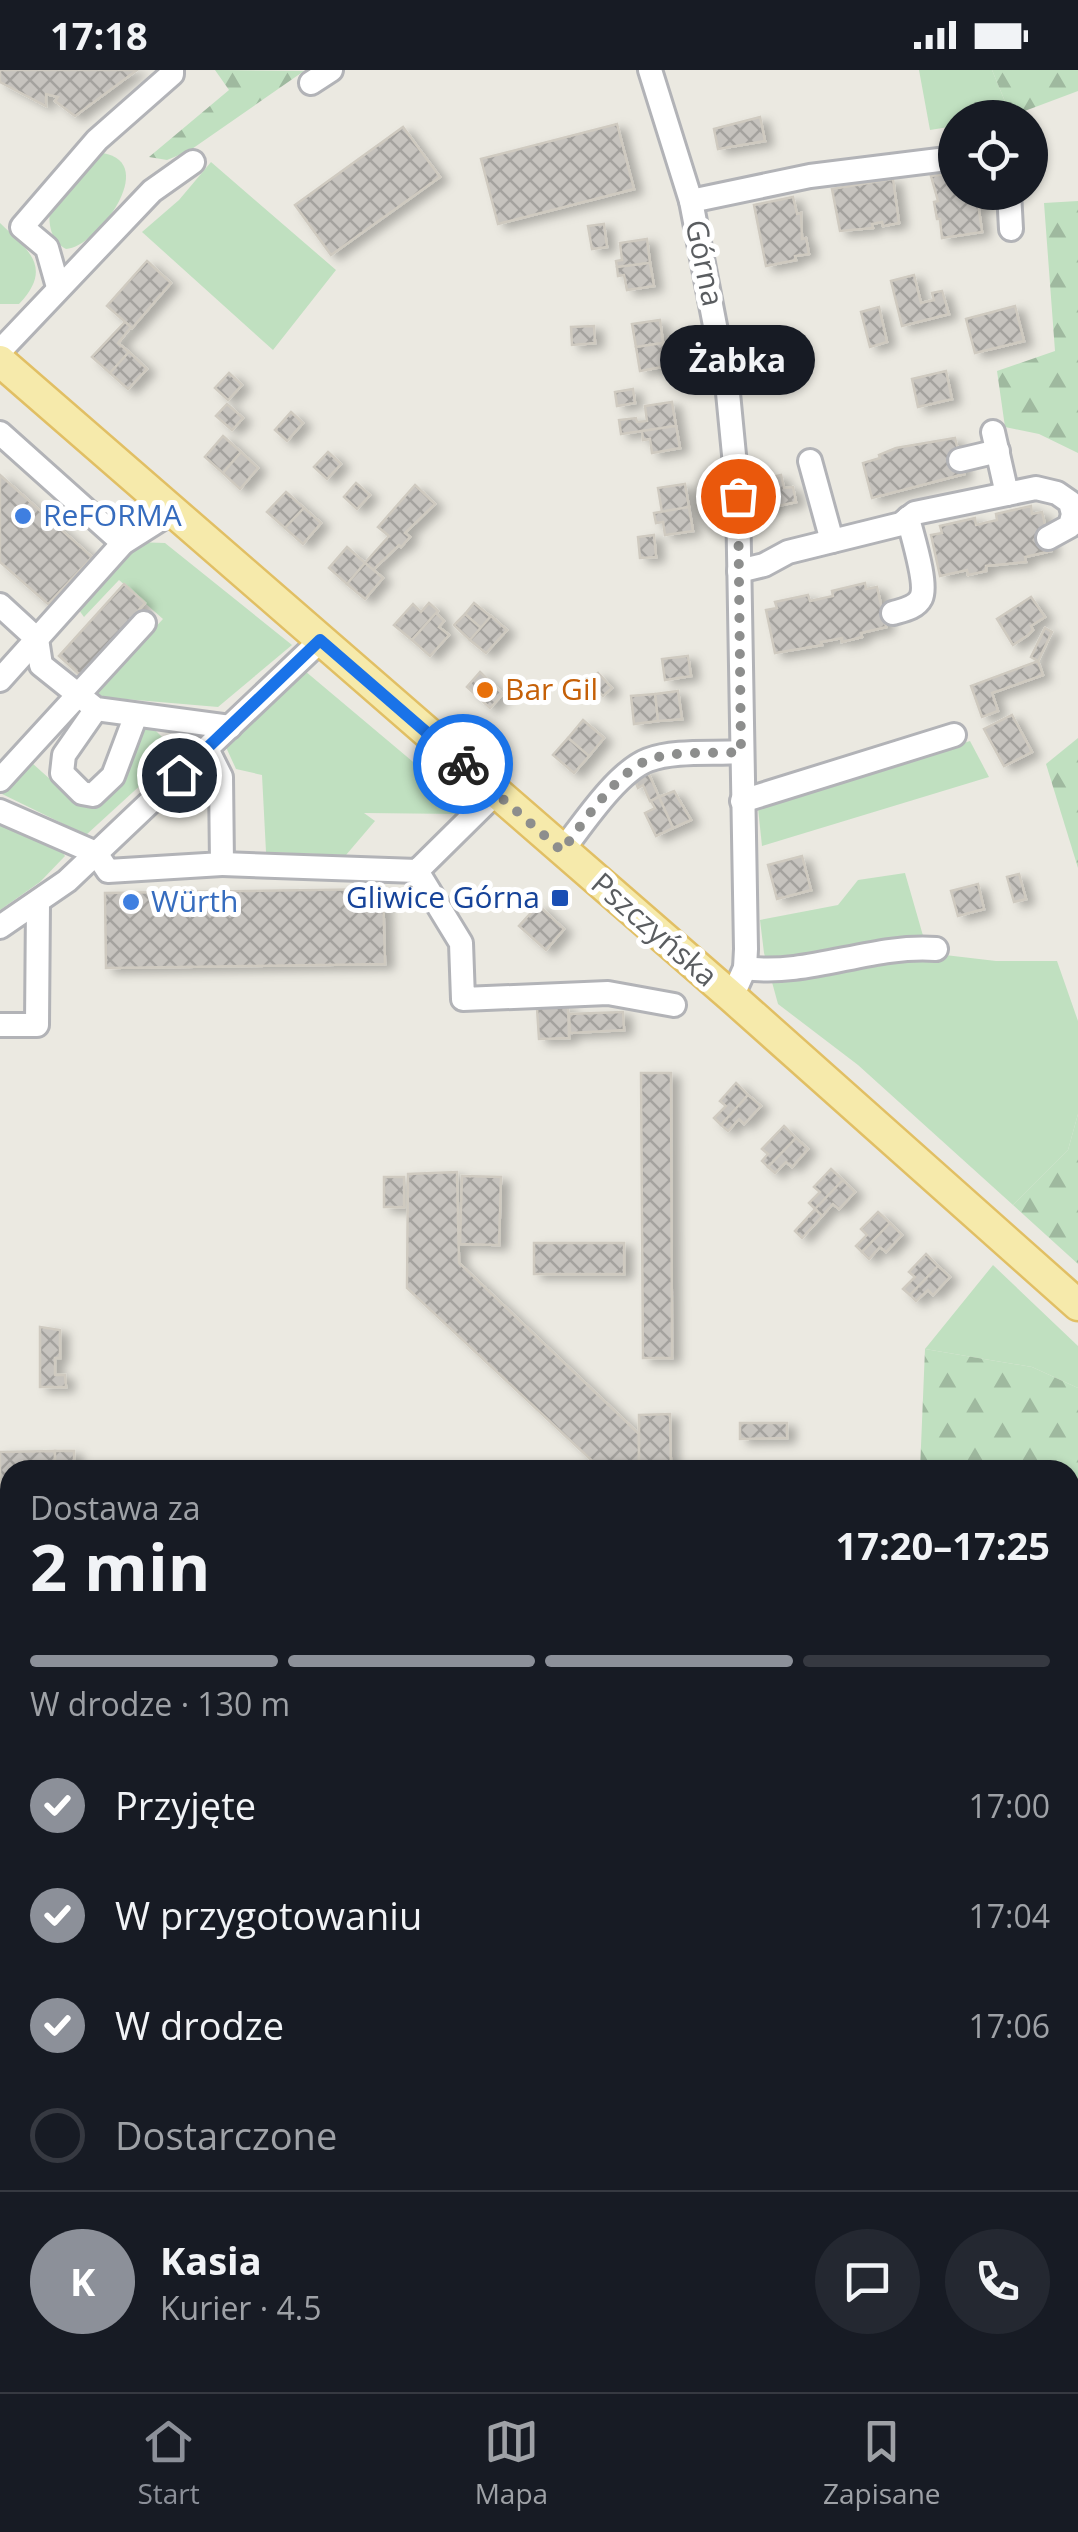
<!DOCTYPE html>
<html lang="pl">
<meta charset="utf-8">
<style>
:root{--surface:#171b24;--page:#242831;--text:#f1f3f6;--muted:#9ea1a6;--line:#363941;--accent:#8c9099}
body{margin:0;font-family:"Open Sans",sans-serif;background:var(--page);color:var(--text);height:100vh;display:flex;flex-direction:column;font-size:38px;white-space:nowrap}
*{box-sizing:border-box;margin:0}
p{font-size:32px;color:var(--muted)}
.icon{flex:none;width:55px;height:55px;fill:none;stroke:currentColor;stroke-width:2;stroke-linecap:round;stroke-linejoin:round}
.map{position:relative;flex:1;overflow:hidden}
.sheet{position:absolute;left:0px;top:1390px;width:1080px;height:932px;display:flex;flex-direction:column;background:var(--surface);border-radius:30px 30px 0 0;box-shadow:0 2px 8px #0004}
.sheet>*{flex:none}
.fabs{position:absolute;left:938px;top:30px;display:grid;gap:20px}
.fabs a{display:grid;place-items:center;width:110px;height:110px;border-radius:50%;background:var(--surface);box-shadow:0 2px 8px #0004;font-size:50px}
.pin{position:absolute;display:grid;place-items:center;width:85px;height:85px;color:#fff;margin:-42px;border:5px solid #fff;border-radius:50%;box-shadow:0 2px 10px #0007}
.courier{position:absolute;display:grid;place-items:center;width:100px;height:100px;margin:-50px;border:8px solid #1a73e8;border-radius:50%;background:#fff;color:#222;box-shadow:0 2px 12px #0007}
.bubble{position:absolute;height:70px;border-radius:35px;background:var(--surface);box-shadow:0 2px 8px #0004;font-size:32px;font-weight:700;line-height:70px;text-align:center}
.headline em{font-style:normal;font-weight:700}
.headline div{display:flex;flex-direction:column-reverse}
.headline{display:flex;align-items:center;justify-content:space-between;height:170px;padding:0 30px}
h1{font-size:65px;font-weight:700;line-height:75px}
.bar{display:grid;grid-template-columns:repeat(4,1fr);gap:15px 10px;align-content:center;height:120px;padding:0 30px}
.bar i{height:12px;border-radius:8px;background:var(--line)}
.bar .active{background:var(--accent)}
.bar p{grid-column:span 4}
.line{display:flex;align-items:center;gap:25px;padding:0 30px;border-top:2px solid var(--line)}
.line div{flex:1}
.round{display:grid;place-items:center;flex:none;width:105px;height:105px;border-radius:52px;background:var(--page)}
ol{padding:0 30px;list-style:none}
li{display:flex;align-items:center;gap:30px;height:110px}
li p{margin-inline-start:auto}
li .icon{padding:10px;border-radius:50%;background:var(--accent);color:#fff;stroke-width:4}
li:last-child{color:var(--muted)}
li i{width:55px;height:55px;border:5px solid var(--line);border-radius:50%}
.status{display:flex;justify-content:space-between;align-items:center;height:70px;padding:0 50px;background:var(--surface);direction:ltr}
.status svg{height:28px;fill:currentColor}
.menu{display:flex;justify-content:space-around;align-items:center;height:140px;border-top:2px solid var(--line);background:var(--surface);font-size:28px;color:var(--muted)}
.menu a{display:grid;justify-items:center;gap:5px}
.menu .active{color:var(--accent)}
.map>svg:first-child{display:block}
</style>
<div class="status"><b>17:18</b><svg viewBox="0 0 49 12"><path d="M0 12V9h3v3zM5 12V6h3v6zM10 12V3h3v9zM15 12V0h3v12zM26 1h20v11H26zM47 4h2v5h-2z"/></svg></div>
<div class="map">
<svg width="1078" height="2322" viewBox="0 0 1078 2322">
<defs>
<pattern id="forest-firs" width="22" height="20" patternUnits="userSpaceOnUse" patternTransform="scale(2.5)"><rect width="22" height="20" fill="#c0e0c0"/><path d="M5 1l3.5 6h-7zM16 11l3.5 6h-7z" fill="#9fb99f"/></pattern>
<pattern id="building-cross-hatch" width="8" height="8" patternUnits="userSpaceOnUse" patternTransform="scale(2.5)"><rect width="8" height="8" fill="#c6c3be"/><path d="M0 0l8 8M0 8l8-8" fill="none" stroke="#a4a29e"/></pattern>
<filter id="shadow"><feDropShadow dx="8" dy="4.5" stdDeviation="5" flood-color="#0004"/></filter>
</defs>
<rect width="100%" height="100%" fill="#ebe9e1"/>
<g fill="#c0e0c0">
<path d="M919 0H992L1011 46 955 48V56L930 60Z"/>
<path d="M103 83C160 93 97 177 66 179 51 171 48 155 50 139L96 85Z"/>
<path d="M211 92 336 200 273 280 142 162 179 130Z"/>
<path d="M0 153C28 180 54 197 19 234H0Z"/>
<path d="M136 472 165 473 292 575 218 637 101 627 96 620 163 549 119 510 84 547 76 536Z"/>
<path d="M305 601 456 728 460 744 364 743 375 751 346 785 266 782 262 705 236 699 225 675Z"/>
<path d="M76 641 32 693 72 729 97 731 142 659 152 657 170 675 191 669 86 765 0 723Z"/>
<path d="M970 671 989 707 762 776 758 738Z"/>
<path d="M0 754 56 773 65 786 40 812 0 840Z"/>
<path d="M905 803 928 883 996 891H1057L1078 951V1044L1068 1080 1013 1135 858 995 778 934 764 883 760 850 838 835 858 810Z"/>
<path d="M993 1195 1078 1276V1318L1032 1297 925 1279Z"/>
<path d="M1070 2134 1078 2135V2322H379L377 2313 1070 2312Z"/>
<path d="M0 2216H10V2312L154 2313 0 2315Z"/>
</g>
<g fill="url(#forest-firs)">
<path d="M215 0 304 1 189 81 167 90 149 87 229 20Z"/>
<path d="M992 0H1078V21L1011 46Z"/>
<path d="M1078 131V383L1039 364 1005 357 997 301 1055 281 1044 133Z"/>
<path d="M1078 668V798L1046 694Z"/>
<path d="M1078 1044V1194L1013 1135 1068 1080Z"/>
<path d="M925 1279 1032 1297 1078 1318V1443L1070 1444V1400H920Z"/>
<path d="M1078 1720V1915H1070V1721Z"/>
<path d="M154 2313 377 2312 379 2322H0V2315Z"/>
</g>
<g fill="url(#building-cross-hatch)" stroke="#cfcac0" stroke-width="2.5" filter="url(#shadow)">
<path d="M0 0H137L75 46 55 31 58 27 46 24V36L0 12Z"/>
<path d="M760 47 765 71 718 79 714 59Z"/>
<path d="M617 54 634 119 498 154 481 89Z"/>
<path d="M403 57 440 107 331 185 295 135Z"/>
<path d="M955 103V122L987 124V132L978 133 982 162 942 168 940 149H937L934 132 938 131 931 106Z"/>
<path d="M893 109 899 153 883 156 882 152 872 154 873 158 840 161 832 119Z"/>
<path d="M793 127 797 144 801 143 802 169 806 168 809 184 795 186 796 190 766 196 754 135Z"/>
<path d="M604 154 607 177 592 179 588 156Z"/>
<path d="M647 169 650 193 617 197 616 191 622 190 620 173Z"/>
<path d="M147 191 171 213 132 258 107 236Z"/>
<path d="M650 193 654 216 627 220 624 205 618 206 617 197Z"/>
<path d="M914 205 921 233 934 230 932 223 942 221 949 244 902 256 891 211Z"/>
<path d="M1015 236 1024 271 975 283 966 249Z"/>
<path d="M879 237 887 272 870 277 861 242Z"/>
<path d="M660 250 663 273 636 277 632 254Z"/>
<path d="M125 252 131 257 118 273 129 282 110 303 92 287Z"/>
<path d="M594 256 595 273 572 275 571 257Z"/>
<path d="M663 273 667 296 640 301 636 277Z"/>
<path d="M129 282 147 299 128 319 110 303Z"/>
<path d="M946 301 952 329 918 337 912 309Z"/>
<path d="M229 303 242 315 228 330 215 318Z"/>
<path d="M633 319 635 333 617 336 615 322Z"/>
<path d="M672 332 676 356 621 364 619 350 636 348 637 352 647 351 645 336Z"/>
<path d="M227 334 243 348 232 360 216 346Z"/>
<path d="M291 342 303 353 287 371 275 360Z"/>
<path d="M676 356 680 378 652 383 650 369 643 370 642 361Z"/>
<path d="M223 366 241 382 223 403 205 387Z"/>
<path d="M955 368 964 404 872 428 863 393 880 388 879 385 896 378Z"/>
<path d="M241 382 258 398 240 419 223 403Z"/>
<path d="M328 382 341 394 327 409 314 397Z"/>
<path d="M0 405 92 487 48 534 0 492Z"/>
<path d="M781 405 784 418 793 417 796 432 764 439 758 410Z"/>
<path d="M356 413 370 425 357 439 344 427Z"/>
<path d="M685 414 689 437 662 442 658 418Z"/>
<path d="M415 415 435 434 405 463 410 467 401 477 399 475 373 500 365 493 389 466 378 457Z"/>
<path d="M286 422 304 438 285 458 267 442Z"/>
<path d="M1031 436 1032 444 1042 442 1051 481 1025 487 1026 492 986 496V501L968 505 967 500 940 506 931 465 942 463 940 456 975 448 976 455 997 450 996 444Z"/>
<path d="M689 437 693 461 665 465 663 452 656 453 654 443Z"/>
<path d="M304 438 321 453 303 474 285 458Z"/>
<path d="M654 465 656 487 640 488 638 467Z"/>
<path d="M347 477 365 493 347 514 329 498Z"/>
<path d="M365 493 383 508 365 529 347 514Z"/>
<path d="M865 513 866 519 877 517 886 557 861 563 862 567 842 572V568L821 572 822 575 775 583 766 540 777 538 775 532 808 525 810 531 833 526 832 521Z"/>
<path d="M124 514 145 533 80 605 59 586Z"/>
<path d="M1031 527 1045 547 1031 556 1033 560 1028 565 1013 575 997 549Z"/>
<path d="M429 533 438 541 412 570 394 555 413 534 421 542Z"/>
<path d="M474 533 491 547 481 558 465 544Z"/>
<path d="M436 543 444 551 439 557 449 565 430 586 412 570Z"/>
<path d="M465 544 481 558 470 570 454 555Z"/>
<path d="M491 546 507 560 486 583 470 570Z"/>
<path d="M1045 558 1052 562 1038 591 1031 587Z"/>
<path d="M688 586 691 606 665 610 662 589Z"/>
<path d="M1038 591 1043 605 992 623 998 641 982 647 971 616Z"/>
<path d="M480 602 503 624 490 638 467 617Z"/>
<path d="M598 603 612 618 603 626 589 611Z"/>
<path d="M678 621 682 649 658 651 655 624Z"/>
<path d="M655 624 658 651 634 654 631 626Z"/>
<path d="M1012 645 1032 682 1004 696 984 659Z"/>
<path d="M583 650 604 668 589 686 568 668Z"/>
<path d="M568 668 589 686 574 703 553 685Z"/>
<path d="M647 700 659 727 650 731 643 715 638 718 633 706Z"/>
<path d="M674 721 691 750 673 758 659 727Z"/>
<path d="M659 727 673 758 656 766 645 743 655 738 651 731Z"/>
<path d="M802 786 811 820 777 829 768 795Z"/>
<path d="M1019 804 1026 829 1014 832 1007 807Z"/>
<path d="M978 814 984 839 958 846 951 821Z"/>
<path d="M383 819 385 894 106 898 105 823Z"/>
<path d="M538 835 564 859 546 880 519 856Z"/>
<path d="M568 937 569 968 539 969 537 938Z"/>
<path d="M623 942 624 960 570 963 569 944Z"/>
<path d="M641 1003H671L672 1288H643Z"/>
<path d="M736 1013 748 1025 721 1055 714 1048 726 1036 720 1031Z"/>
<path d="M748 1025 761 1036 744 1054 739 1049 728 1061 721 1055Z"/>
<path d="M784 1056 796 1068 768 1097 762 1091 768 1084 762 1079Z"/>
<path d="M796 1068 808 1079 792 1097 786 1092 775 1103 768 1097Z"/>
<path d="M831 1099 843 1110 815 1139 809 1133 820 1122 814 1117Z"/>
<path d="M457 1102 459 1193 639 1364V1400H602L407 1218 408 1104Z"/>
<path d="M462 1106 501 1107 499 1175 460 1174Z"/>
<rect x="384" y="1107" width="20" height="30"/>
<path d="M843 1110 855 1122 839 1139 833 1134 822 1146 815 1139Z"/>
<path d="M815 1139 822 1146 802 1168 795 1161Z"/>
<path d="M878 1142 890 1153 862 1182 856 1176 867 1165 861 1159Z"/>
<path d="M890 1153 902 1165 886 1182 880 1177 869 1189 862 1182Z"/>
<rect x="534" y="1173" width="90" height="31"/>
<path d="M926 1184 938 1196 910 1225 903 1219 915 1207 909 1202Z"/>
<path d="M938 1196 950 1207 933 1225 928 1220 916 1231 910 1225Z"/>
<path d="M40 1257 60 1260V1288H55V1305H65L66 1317H40Z"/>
<path d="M670 1344 671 1400H639V1345Z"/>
<path d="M740 1353H787V1368L740 1369Z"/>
<path d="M55 1381V1400H10V1455H0V1382Z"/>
<rect x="55" y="1381" width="19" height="19"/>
<rect x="0" y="1565" width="10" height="115"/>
<rect x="0" y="1754" width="10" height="59"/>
</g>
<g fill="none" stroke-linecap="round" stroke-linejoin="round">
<g stroke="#b2b3b7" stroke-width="28">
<g id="minor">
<path d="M650 0 691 131 728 323 738 426 746 879 745 898 732 927"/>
<path d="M311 13 331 0"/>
<path d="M1009 122 1011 159"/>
<path d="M691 131 810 106 955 88"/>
<path d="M58 217 47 178 22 157 97 70 172 4V0"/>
<path d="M0 281 152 121 193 92"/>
<path d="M993 362 1007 424"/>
<path d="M0 363 123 473"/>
<path d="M960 390 998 381"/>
<path d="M810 391 832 471"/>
<path d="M739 501 764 495 788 482 901 454 915 443 1036 418 1057 423 1070 432 1073 444 1070 456 1048 468"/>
<path d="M0 535 37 569 41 595 96 639 230 657"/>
<path d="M893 543C903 540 916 538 921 528 928 514 912 465 908 448"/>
<path d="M0 610 123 473 172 442"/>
<path d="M96 639 64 685 62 703 82 723 93 725 113 706 136 645"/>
<path d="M0 710 144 553"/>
<path d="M742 731 954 665"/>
<path d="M0 741 96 783 108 801 222 794 221 707 207 679"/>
<path d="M562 781C583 754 617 702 648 690 675 680 712 684 741 682"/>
<path d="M222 794 417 801 496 723"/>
<path d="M417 801 461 873 463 929 608 923 674 935"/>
<path d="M0 857 67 811 320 571"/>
<path d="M745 898C808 907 872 874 936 879"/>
<path d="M0 955H37L38 833"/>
<path d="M1070 1923 1078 1922"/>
<path d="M0 1932H10"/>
<path d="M1070 2106 1078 2107"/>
<path d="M0 2115H10"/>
</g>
</g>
<g stroke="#e1bf64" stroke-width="35">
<path id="major" d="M0 291 732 927 1078 1235"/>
</g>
<use href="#minor" stroke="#fff" stroke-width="22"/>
<use href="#major" stroke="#f6eaab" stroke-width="30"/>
</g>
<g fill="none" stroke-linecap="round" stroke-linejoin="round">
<path stroke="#8d8e8d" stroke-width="10" stroke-dasharray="0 18" d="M463 694 562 781C582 754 617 702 648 690 675 680 712 684 741 682L738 426"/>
<path stroke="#1a73e8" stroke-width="12" d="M179 705 320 570 463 694"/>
</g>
<g fill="#3f7fe0" stroke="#fff" stroke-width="4">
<circle cx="23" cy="446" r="10"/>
<circle cx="131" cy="832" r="10"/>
</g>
<circle fill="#e8710a" stroke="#fff" stroke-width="4" cx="485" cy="620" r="10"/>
<rect fill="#1a4fb4" stroke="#fff" stroke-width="4" x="550" y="818" width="20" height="20" rx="5"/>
<g text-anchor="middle" stroke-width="10" stroke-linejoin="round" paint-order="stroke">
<g font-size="30" fill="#5a5d60" stroke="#fff">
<text transform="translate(704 193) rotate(78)" y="10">Górna</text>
<text transform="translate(654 860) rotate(41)" y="10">Pszczyńska</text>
</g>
<g font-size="30" fill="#366cbe" stroke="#fff" text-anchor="start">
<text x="43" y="456">ReFORMA</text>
<text x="151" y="842">Würth</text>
</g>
<g font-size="30" fill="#c56008" stroke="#fff" text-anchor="start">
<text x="505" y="630">Bar Gil</text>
</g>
<g font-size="30" fill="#164399" stroke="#fff" text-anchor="end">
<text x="540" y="838">Gliwice Górna</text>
</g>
</g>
</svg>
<div class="fabs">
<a><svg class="icon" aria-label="locate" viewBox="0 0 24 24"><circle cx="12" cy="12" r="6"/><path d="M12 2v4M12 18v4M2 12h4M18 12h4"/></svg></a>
</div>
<div class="pin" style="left:738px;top:426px;background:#ea580c"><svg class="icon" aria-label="bag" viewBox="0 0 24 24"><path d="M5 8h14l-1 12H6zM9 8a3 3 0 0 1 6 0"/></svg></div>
<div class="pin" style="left:179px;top:705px;background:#1f2937"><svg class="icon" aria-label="home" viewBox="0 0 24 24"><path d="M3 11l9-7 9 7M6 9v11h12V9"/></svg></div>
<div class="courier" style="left:463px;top:694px"><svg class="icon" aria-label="bike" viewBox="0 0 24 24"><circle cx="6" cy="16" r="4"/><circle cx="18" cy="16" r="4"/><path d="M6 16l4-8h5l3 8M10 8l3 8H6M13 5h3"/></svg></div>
<div class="bubble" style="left:660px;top:255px;width:155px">Żabka</div>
<section class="sheet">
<div class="headline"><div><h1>2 min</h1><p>Dostawa za</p></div><em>17:20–17:25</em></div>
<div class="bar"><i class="active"></i><i class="active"></i><i class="active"></i><i></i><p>W drodze · 130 m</p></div>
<ol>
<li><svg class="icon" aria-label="check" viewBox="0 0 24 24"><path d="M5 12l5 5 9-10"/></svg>Przyjęte<p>17:00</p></li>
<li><svg class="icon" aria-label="check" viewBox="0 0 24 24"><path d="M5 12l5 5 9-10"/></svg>W przygotowaniu<p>17:04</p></li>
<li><svg class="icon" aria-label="check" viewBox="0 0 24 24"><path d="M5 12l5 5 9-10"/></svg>W drodze<p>17:06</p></li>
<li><i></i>Dostarczone</li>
</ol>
<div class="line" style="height:180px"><b class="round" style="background:var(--accent);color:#fff">K</b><div><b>Kasia</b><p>Kurier · 4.5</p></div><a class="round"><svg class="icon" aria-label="chat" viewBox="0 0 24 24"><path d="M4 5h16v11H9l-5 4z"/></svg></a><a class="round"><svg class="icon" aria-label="phone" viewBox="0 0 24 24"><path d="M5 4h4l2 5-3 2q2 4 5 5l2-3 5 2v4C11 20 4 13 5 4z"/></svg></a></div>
</section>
</div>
<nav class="menu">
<a class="active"><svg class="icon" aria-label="home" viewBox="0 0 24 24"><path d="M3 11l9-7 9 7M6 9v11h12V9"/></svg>Start</a>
<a><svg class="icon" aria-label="map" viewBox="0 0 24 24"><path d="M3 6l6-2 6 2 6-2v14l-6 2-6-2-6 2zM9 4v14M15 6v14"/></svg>Mapa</a>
<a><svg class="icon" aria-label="saved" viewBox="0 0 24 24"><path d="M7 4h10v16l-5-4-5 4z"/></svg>Zapisane</a>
</nav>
